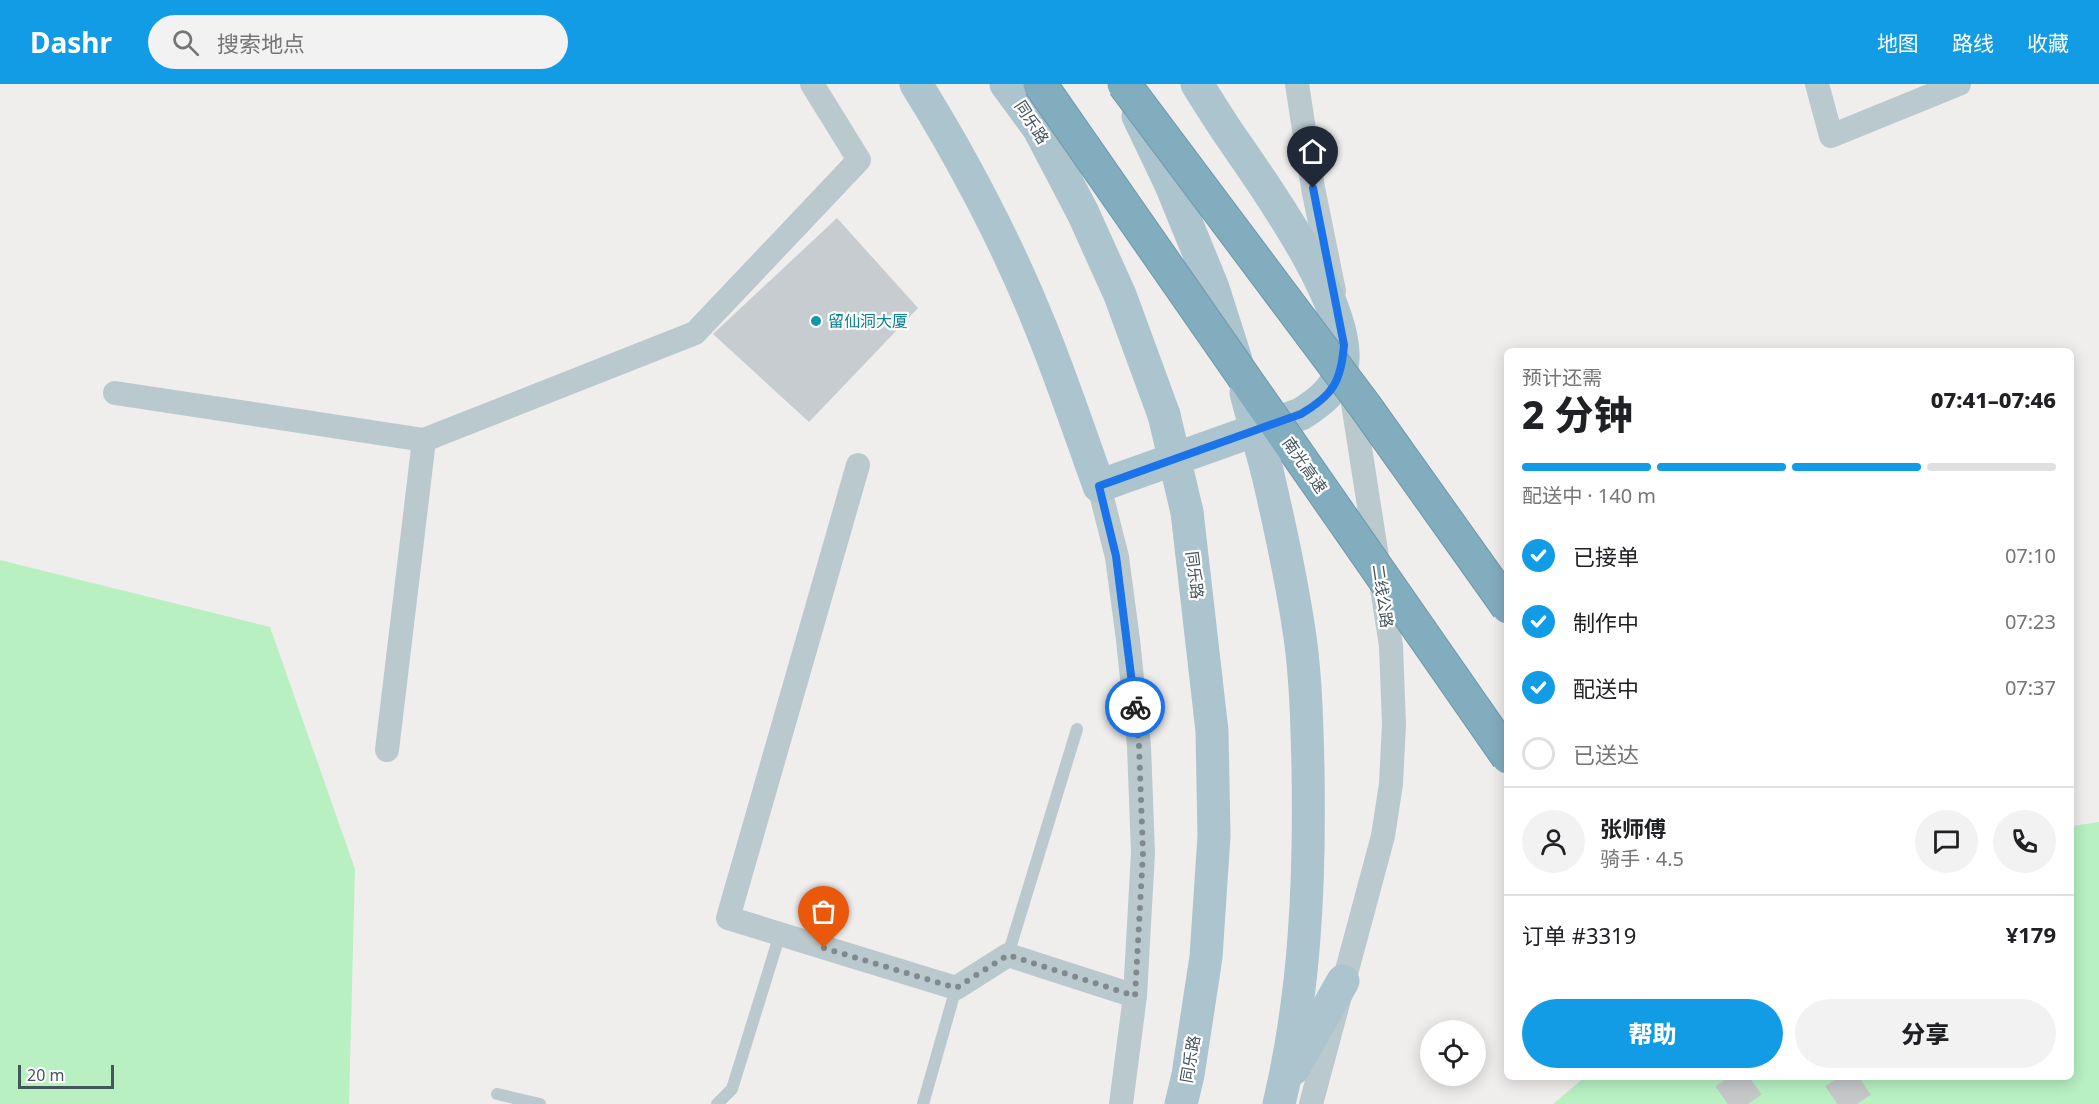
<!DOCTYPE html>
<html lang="zh">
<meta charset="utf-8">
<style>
:root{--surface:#fff;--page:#f2f2f2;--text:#202124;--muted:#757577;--line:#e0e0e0;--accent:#119ce5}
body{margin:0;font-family:"Noto Sans","Noto Sans SC",sans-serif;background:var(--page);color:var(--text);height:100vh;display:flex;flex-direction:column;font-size:22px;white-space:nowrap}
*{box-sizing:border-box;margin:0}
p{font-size:20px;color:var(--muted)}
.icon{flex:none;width:33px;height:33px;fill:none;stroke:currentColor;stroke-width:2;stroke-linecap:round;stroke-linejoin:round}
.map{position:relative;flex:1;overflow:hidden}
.drawer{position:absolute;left:1504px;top:264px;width:570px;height:732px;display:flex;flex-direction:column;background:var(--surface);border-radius:9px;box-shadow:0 3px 15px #0003}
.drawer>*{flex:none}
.tools{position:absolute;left:1420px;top:936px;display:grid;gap:12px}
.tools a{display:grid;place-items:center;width:66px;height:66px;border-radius:50%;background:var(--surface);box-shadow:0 3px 15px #0003;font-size:30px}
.scale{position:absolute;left:18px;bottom:15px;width:96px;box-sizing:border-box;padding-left:6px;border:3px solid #44555b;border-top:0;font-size:16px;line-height:21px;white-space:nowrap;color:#44555b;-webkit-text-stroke:4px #fff;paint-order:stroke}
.pin{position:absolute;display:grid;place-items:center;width:51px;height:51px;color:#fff;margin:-62px -26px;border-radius:50% 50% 50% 0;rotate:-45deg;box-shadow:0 0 6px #0007}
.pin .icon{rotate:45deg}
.courier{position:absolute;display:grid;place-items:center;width:60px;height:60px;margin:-30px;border:4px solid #1a73e8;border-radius:50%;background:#fff;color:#222;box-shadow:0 2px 8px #0007}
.overview em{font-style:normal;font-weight:800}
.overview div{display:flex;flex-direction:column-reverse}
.overview{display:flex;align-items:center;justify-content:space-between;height:102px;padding:0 18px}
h1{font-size:39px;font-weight:800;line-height:45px}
.bar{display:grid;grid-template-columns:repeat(4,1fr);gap:9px 6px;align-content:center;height:72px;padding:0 18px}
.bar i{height:8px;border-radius:4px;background:var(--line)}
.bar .on{background:var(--accent)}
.bar p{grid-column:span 4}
.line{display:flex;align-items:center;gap:15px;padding:0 18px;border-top:2px solid var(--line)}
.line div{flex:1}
.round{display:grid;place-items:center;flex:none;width:63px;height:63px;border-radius:32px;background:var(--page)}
ol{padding:0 18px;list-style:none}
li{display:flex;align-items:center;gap:18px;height:66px}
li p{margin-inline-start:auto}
li .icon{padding:6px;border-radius:50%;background:var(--accent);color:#fff;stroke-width:4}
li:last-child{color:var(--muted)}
li i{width:33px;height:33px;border:3px solid var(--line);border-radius:50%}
.primary-button{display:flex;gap:12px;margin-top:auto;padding:12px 18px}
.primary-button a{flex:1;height:69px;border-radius:36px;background:var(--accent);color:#fff;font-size:24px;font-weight:800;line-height:69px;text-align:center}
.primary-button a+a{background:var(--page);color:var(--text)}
header{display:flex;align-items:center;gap:36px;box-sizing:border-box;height:84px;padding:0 30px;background:var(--accent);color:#fff}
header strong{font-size:28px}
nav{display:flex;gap:33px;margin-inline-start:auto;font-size:21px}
.search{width:420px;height:54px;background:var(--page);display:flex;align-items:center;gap:15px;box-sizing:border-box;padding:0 21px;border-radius:33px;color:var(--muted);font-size:22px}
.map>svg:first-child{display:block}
</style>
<header>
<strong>Dashr</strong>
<div class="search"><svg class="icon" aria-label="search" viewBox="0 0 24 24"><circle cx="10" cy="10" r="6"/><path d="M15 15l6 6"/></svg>搜索地点</div>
<nav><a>地图</a><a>路线</a><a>收藏</a></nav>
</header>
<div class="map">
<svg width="2099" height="1020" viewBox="0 0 2099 1020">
<rect width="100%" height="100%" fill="#f0eded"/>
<g fill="#b8f0c2">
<path d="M0 476 270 543 355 785 349 1020H0Z"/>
<path d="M2099 738V1020H1553L1585 993H2072V742Z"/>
</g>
<path fill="#c6ccd0" d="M837 134 918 224 809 338 713 250Z"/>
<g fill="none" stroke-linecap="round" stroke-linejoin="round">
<g stroke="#c5c7c8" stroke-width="33" stroke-dasharray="33 16" stroke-linecap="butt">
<path d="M1729 993 1748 1020"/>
<path d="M1839 993 1857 1020"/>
</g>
<g stroke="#bac9cd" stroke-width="12">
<path d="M1008 871 1077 645"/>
<path d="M497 1010 540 1020"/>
<path d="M717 1020 732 1005 780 850"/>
<path d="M923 1020 956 904"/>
</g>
<g stroke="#bac9cd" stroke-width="24">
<path d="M1297 0 1313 104 1334 207"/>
<path d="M1817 0 1831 52 1959 0"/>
<path d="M115 309 424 356 695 249 859 76 812 0"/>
<path d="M858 381 728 834 956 904 1008 871 1135 912"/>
<path d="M1099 402 1117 473 1128 556 1139 662 1143 769 1135 912 1121 1020"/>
<path d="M387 666 424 356"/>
<path d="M1311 1020 1383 752 1391 700 1394 640 1391 562 1351 307"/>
</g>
<g stroke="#abc4ce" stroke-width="33">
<path d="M916 0C961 72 1007 159 1039 239 1061 292 1079 347 1099 402L1301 330C1320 318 1337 305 1342 283 1355 225 1260 95 1227 47 1217 32 1207 16 1197 0"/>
<path d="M1006 0 1039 45 1083 129 1120 211 1164 331"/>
<path d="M1138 32 1171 101 1213 204 1236 276"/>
<path d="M1267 387C1280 442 1292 497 1300 553 1306 596 1307 641 1308 685 1310 797 1305 911 1279 1020"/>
<path d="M1293 985 1343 897"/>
<path d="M1181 1020 1188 991 1206 873 1214 752 1212 647 1187 428"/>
</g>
<g stroke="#6d98aa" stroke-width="35" stroke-linecap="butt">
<g id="highway-bridge">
<path d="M1040 0 1508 673"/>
<path d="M1124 0 1365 322 1508 523"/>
</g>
</g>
<g stroke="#abc4ce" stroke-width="33">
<path d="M1246 309 1267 387"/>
<path d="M1164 331 1187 428"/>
</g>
<use href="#highway-bridge" stroke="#82adbf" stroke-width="33"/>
</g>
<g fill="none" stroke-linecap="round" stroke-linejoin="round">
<path stroke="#808a8e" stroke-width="6" stroke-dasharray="0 10.8" d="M824 864 956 904 1008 871 1135 912 1143 769 1139 662 1135 623"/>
<path stroke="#1a73e8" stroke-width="8" d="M1135 623 1116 472 1099 402 1301 330C1333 311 1341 298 1344 261L1313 104"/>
</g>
<circle fill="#0f9aa8" stroke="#fff" stroke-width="2" cx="816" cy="237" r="6"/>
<g text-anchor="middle" stroke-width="4.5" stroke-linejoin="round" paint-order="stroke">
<g font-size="16" fill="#44555b" stroke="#fff">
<text transform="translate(1032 38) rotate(57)" y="6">同乐路</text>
<text transform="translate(1305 381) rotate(55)" y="6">南光高速</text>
<text transform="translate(1195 491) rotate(83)" y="6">同乐路</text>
<text transform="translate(1383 512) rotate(82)" y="6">二线公路</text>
<text transform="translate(1190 975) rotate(-80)" y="6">同乐路</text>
</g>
<g font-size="16" fill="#0d838f" stroke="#fff" text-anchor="start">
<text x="828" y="243">留仙洞大厦</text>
</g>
</g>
</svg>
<div class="tools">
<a><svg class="icon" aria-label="locate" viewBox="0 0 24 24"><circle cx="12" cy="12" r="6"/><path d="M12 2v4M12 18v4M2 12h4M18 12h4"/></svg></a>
</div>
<div class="scale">20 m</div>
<div class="pin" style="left:824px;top:864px;background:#ea580c"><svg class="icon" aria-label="bag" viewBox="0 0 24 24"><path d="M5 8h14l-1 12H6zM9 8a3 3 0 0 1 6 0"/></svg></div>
<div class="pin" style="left:1313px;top:104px;background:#1f2937"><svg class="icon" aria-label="home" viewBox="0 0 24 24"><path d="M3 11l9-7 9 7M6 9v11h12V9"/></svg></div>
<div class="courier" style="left:1135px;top:623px"><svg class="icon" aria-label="bike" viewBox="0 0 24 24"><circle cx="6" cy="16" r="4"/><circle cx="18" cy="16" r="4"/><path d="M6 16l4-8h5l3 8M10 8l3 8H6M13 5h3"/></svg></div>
<section class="drawer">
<div class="overview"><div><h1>2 分钟</h1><p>预计还需</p></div><em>07:41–07:46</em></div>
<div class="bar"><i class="on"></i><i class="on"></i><i class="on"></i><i></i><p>配送中 · 140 m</p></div>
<ol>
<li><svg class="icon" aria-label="check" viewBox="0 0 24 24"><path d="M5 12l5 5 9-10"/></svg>已接单<p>07:10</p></li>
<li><svg class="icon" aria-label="check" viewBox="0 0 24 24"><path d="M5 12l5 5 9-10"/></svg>制作中<p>07:23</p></li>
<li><svg class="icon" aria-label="check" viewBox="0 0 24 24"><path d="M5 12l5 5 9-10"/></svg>配送中<p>07:37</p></li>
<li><i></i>已送达</li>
</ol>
<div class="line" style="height:108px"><a class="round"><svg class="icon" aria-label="person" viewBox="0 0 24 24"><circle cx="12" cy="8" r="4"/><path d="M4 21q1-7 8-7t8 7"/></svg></a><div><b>张师傅</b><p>骑手 · 4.5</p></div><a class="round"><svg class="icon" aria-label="chat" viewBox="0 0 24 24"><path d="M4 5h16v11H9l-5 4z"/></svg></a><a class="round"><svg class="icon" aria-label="phone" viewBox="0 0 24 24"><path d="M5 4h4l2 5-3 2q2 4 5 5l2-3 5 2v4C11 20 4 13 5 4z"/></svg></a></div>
<div class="line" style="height:78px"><div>订单 #3319</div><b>¥179</b></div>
<div class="primary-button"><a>帮助</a><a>分享</a></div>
</section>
</div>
